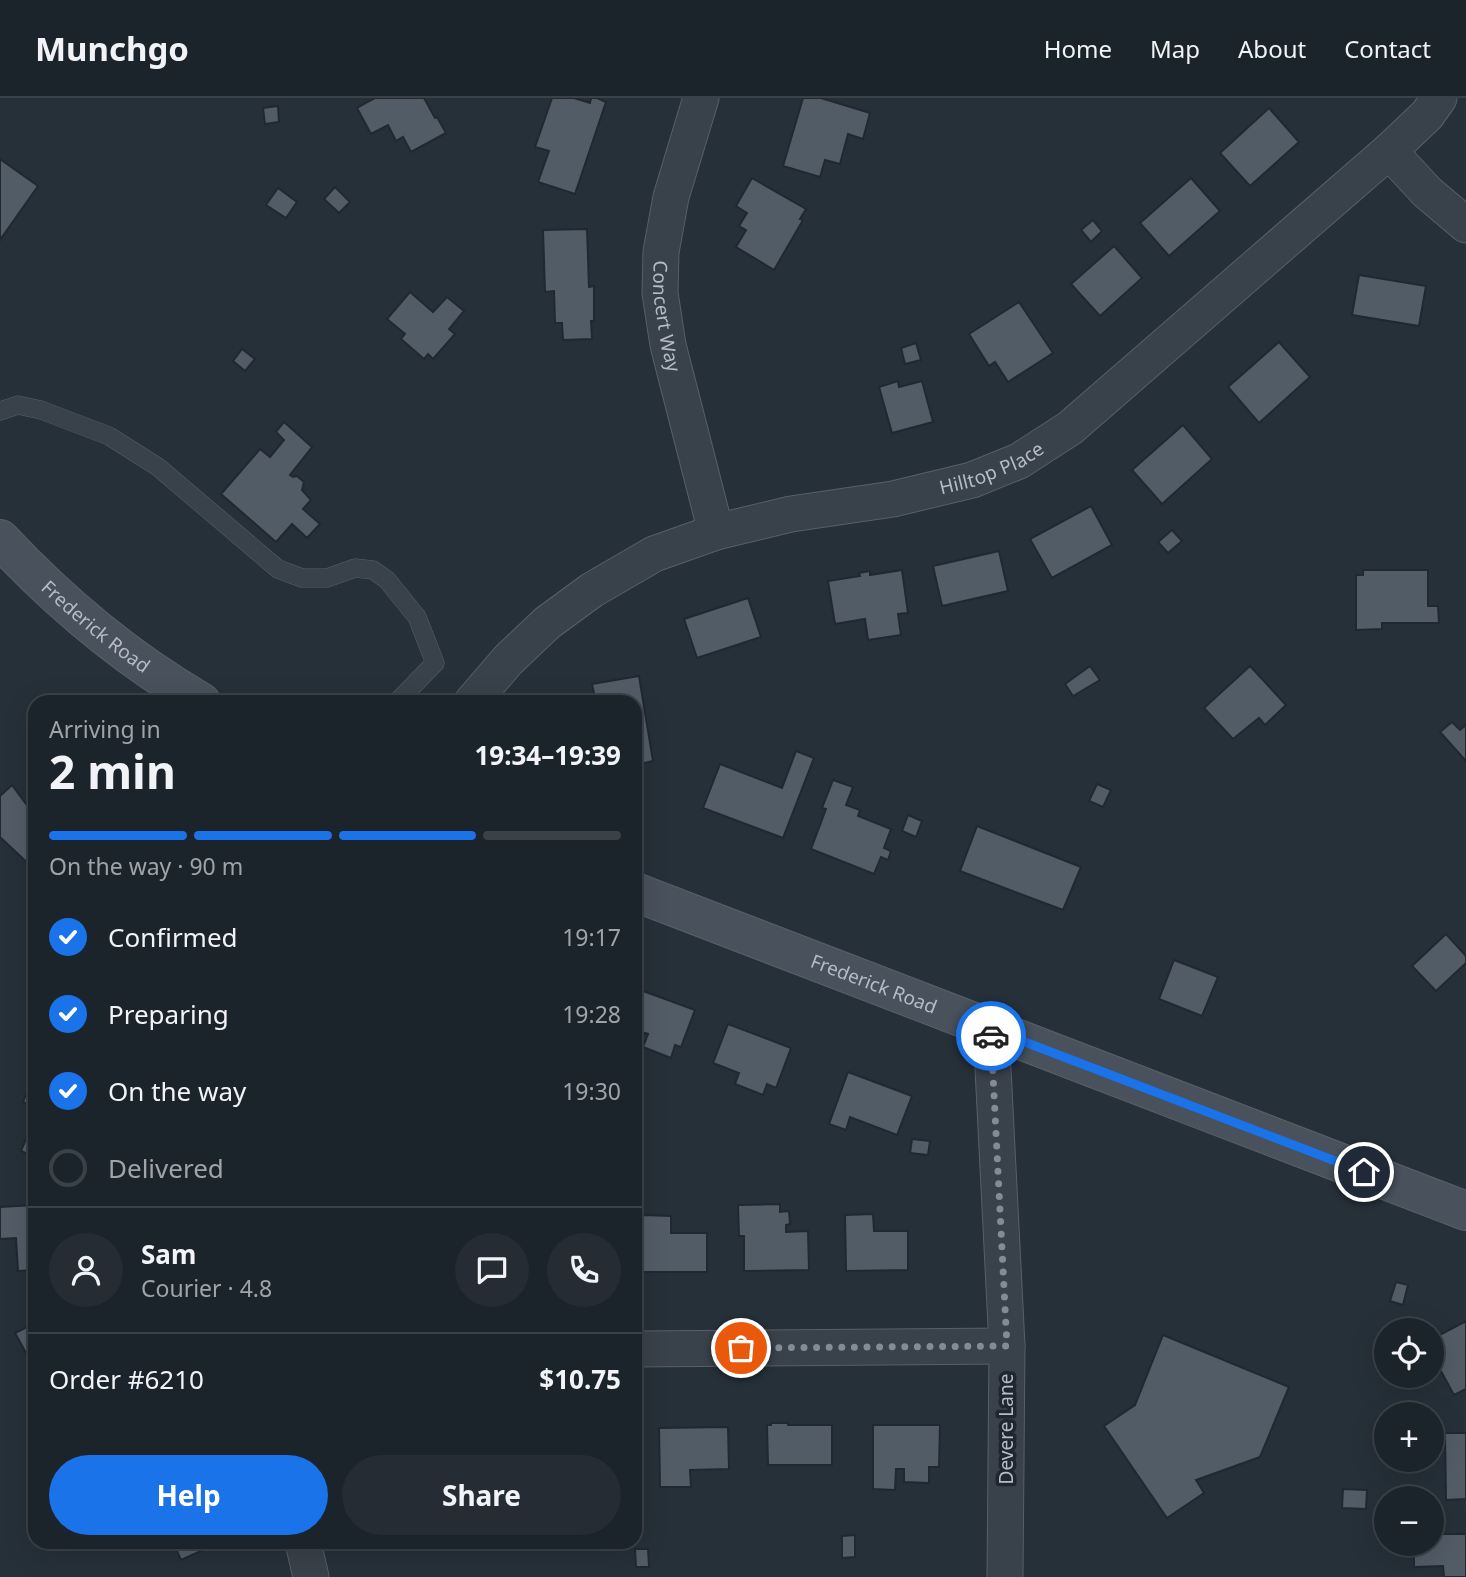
<!DOCTYPE html>
<meta charset="utf-8">
<style>
:root{--surface:#1c242b;--page:#252c33;--text:#f1f3f6;--muted:#a0a4a9;--line:#3a4147;--accent:#1a73e8}
body{margin:0;font-family:"Noto Sans",sans-serif;background:var(--page);color:var(--text);height:100vh;display:flex;flex-direction:column;font-size:26px;white-space:nowrap}
*{box-sizing:border-box;margin:0}
p{font-size:23px;color:var(--muted)}
.icon{flex:none;width:38px;height:38px;fill:none;stroke:currentColor;stroke-width:2;stroke-linecap:round;stroke-linejoin:round}
.map{position:relative;flex:1;overflow:hidden}
.details{position:absolute;left:28px;top:597px;width:614px;height:854px;display:flex;flex-direction:column;background:var(--surface);border-radius:21px;box-shadow:0 7px 28px #0002,0 0 0 2px var(--line)}
.details>*{flex:none}
.buttons{position:absolute;left:1374px;top:1220px;display:grid;gap:14px}
.buttons a{display:grid;place-items:center;width:70px;height:70px;border-radius:50%;background:var(--surface);box-shadow:0 7px 28px #0002,0 0 0 2px var(--line);font-size:35px}
.pin{position:absolute;display:grid;place-items:center;width:60px;height:60px;color:#fff;margin:-30px;border:4px solid #fff;border-radius:50%;box-shadow:0 2px 7px #0007}
.courier{position:absolute;display:grid;place-items:center;width:70px;height:70px;margin:-35px;border:5px solid #1a73e8;border-radius:50%;background:#fff;color:#222;box-shadow:0 2px 9px #0007}
.head em{font-style:normal;font-weight:700}
.head div{display:flex;flex-direction:column-reverse}
.head{display:flex;align-items:center;justify-content:space-between;height:119px;padding:0 21px}
h1{font-size:46px;font-weight:700;line-height:52px}
.bar{display:grid;grid-template-columns:repeat(4,1fr);gap:10px 7px;align-content:center;height:84px;padding:0 21px}
.bar i{height:9px;border-radius:5px;background:var(--line)}
.bar .active{background:var(--accent)}
.bar p{grid-column:span 4}
.line{display:flex;align-items:center;gap:18px;padding:0 21px;border-top:2px solid var(--line)}
.line div{flex:1}
.round{display:grid;place-items:center;flex:none;width:74px;height:74px;border-radius:37px;background:var(--page)}
ol{padding:0 21px;list-style:none}
li{display:flex;align-items:center;gap:21px;height:77px}
li p{margin-inline-start:auto}
li .icon{padding:7px;border-radius:50%;background:var(--accent);color:#fff;stroke-width:4}
li:last-child{color:var(--muted)}
li i{width:38px;height:38px;border:4px solid var(--line);border-radius:50%}
.cta{display:flex;gap:14px;margin-top:auto;padding:14px 21px}
.cta a{flex:1;height:80px;border-radius:42px;background:var(--accent);color:#fff;font-size:28px;font-weight:700;line-height:80px;text-align:center}
.cta a+a{background:var(--page);color:var(--text)}
header{display:flex;align-items:center;gap:42px;box-sizing:border-box;height:98px;padding:0 35px;background:var(--surface);border-bottom:2px solid var(--line)}
header strong{font-size:33px}
nav{display:flex;gap:38px;margin-inline-start:auto;font-size:24px}
.map>svg:first-child{display:block}
</style>
<header>
<strong>Munchgo</strong>
<nav><a>Home</a><a>Map</a><a>About</a><a>Contact</a></nav>
</header>
<div class="map">
<svg width="1466" height="1479" viewBox="0 0 1466 1479">
<rect width="100%" height="100%" fill="#263039"/>
<g fill="#525c67" stroke="#212831" stroke-width="2">
<path d="M375 0H424L435 20 437 19 446 35 411 54 403 39 396 43 388 27 371 36 357 10Z"/>
<path d="M552 0H574L590 5 591 0H597L606 4 575 96 538 84 549 53 535 49Z"/>
<path d="M803 0H821L870 15 863 41 848 36 840 66 825 62 820 79 783 68Z"/>
<path d="M278 8 279 24 265 26 263 10Z"/>
<path d="M1269 10 1299 44 1250 88 1220 55Z"/>
<path d="M0 61 38 88 0 142Z"/>
<path d="M752 80 806 111 800 121 803 122 774 172 736 149 746 132 739 128 747 115 736 108Z"/>
<path d="M1191 80 1220 113 1169 158 1140 125Z"/>
<path d="M335 89 350 104 339 115 324 101Z"/>
<path d="M278 90 297 104 286 120 266 107Z"/>
<path d="M1093 122 1102 133 1091 144 1081 132Z"/>
<path d="M587 131 589 189 594 188V223H591L592 241 563 242 562 225H555L554 193 545 194 543 132Z"/>
<path d="M1114 148 1142 180 1100 218 1071 186Z"/>
<path d="M1359 177 1426 188 1419 228 1352 217Z"/>
<path d="M410 194 433 214 447 199 464 213 449 231 455 236 433 261 428 256 424 261 401 241 405 236 387 221Z"/>
<path d="M1019 204 1053 255 1008 284 995 264 989 268 969 236Z"/>
<path d="M1279 244 1310 279 1259 325 1228 289Z"/>
<path d="M916 245 921 262 905 266 901 250Z"/>
<path d="M242 251 255 261 245 273 233 263Z"/>
<path d="M898 283 899 289 922 283 933 324 892 335 879 289Z"/>
<path d="M284 324 312 349 290 377 293 379 297 378 304 384 302 392 311 402 303 411 320 426 307 440 292 426 276 444 221 396 260 351 270 359 284 342 276 334Z"/>
<path d="M1183 327 1212 361 1162 406 1132 372Z"/>
<path d="M1091 408 1112 447 1052 480 1030 441Z"/>
<path d="M1172 432 1182 443 1168 455 1158 444Z"/>
<path d="M999 453 1008 493 942 508 933 468Z"/>
<path d="M902 472 908 515 898 516 901 537 868 542 865 521 835 526 828 483 860 478 859 475 870 473V477Z"/>
<path d="M1363 472H1428V508H1438L1439 525H1382V531L1356 532V477H1363Z"/>
<path d="M748 500 761 539 697 560 684 521Z"/>
<path d="M1090 568 1100 582 1073 598 1065 586Z"/>
<path d="M1250 568 1286 607 1265 627 1259 620 1233 641 1204 610Z"/>
<path d="M639 578 653 663 640 666 641 670 635 671V604H596L592 586Z"/>
<path d="M1452 624 1460 632 1466 627V663L1440 634Z"/>
<path d="M796 653 814 660 783 740 703 710 720 666 782 690Z"/>
<path d="M833 682 853 689 846 707 860 712 858 718 891 731 884 750 891 753 888 762 881 759 874 776 811 751 826 711 822 710Z"/>
<path d="M1097 686 1111 692 1103 709 1089 703Z"/>
<path d="M12 687 29 710 35 708V772L0 739V698Z"/>
<path d="M908 717 922 723 916 739 902 733Z"/>
<path d="M977 728 1081 769 1063 812 960 773Z"/>
<path d="M1446 836 1466 858V865L1436 893 1412 868Z"/>
<path d="M1174 862 1218 879 1202 918 1159 901Z"/>
<path d="M635 890 695 912 681 949 675 947 671 960 643 949 648 936 635 932Z"/>
<path d="M728 926 791 950 776 990 767 986 763 997 735 986 739 975 713 965Z"/>
<path d="M848 974 912 998 897 1037 850 1019 846 1032 829 1026Z"/>
<path d="M31 984 35 986V1009L23 1004Z"/>
<path d="M35 1019V1059L21 1053Z"/>
<path d="M912 1041 930 1043 928 1057 910 1055Z"/>
<path d="M780 1106V1114L789 1113 790 1126 786 1127V1134L808 1133 809 1172 744 1173V1138H739L738 1107Z"/>
<path d="M35 1107V1172L18 1173 16 1140 0 1141V1109Z"/>
<path d="M873 1116 874 1133H908V1172L846 1173 845 1117Z"/>
<path d="M643 1117 671 1118V1135H707V1174H643Z"/>
<path d="M1396 1184 1408 1187 1403 1207 1390 1203Z"/>
<path d="M1466 1223V1291L1454 1297 1441 1273 1426 1281 1425 1278H1432V1241Z"/>
<path d="M35 1225V1262L31 1264 15 1235Z"/>
<path d="M1163 1237 1289 1289 1260 1359 1196 1382 1204 1395 1167 1420 1104 1328 1135 1307Z"/>
<path d="M771 1325H788V1327H832V1367H768L767 1327H771Z"/>
<path d="M873 1327H940L939 1369H929V1385L904 1384V1371H896L895 1392 873 1391Z"/>
<path d="M728 1329 729 1371 690 1372 691 1389H660L659 1330Z"/>
<path d="M1445 1335H1466V1401L1446 1402Z"/>
<path d="M1343 1391 1367 1392 1366 1411 1342 1410Z"/>
<path d="M1432 1436H1466V1479H1444L1443 1468 1414 1469V1446H1432Z"/>
<path d="M855 1437V1459L842 1460V1438Z"/>
<path d="M173 1444H219V1445L181 1462Z"/>
<path d="M635 1451H648L649 1469H636Z"/>
</g>
<g fill="none" stroke-linecap="round" stroke-linejoin="round">
<g stroke="#585f68" stroke-width="19">
<path id="lane" d="M0 313 18 307 41 312 109 338 158 369 278 471 302 480H327L355 470 373 472 387 482 417 519 435 565 397 604"/>
</g>
<g stroke="#585f68" stroke-width="37">
<g id="street">
<path id="s1" d="M701 0 671 99 661 154 660 195 668 247 716 434"/>
<path d="M1389 53 1427 94 1466 127"/>
<path id="s2" d="M472 604 508 562 547 525 592 492 654 456 716 434 791 416 893 401 972 382 1019 363 1070 330 1389 53 1427 17 1439 0"/>
<path d="M991 931 1007 1248 1005 1479"/>
<path d="M635 1251 1007 1248"/>
<path d="M303 1444 311 1479"/>
</g>
</g>
<g stroke="#585f68" stroke-width="40">
<g id="secondary">
<path id="s3" d="M0 441C59 504 127 561 201 604"/>
<path id="s4" d="M635 794 1466 1113"/>
</g>
</g>
<use href="#lane" stroke="#39414a" stroke-width="18"/>
<use href="#street" stroke="#39414a" stroke-width="35"/>
<use href="#secondary" stroke="#48515c" stroke-width="38"/>
</g>
<g fill="none" stroke-linecap="round" stroke-linejoin="round">
<path stroke="#838b94" stroke-width="7" stroke-dasharray="0 12.6" d="M741 1250 1007 1248 991 938"/>
<path stroke="#1a73e8" stroke-width="9" d="M991 938V931L1364 1074"/>
</g>
<g text-anchor="middle" stroke-width="7" stroke-linejoin="round" paint-order="stroke">
<g font-size="19" fill="#b5bcc5" stroke="#1f262f">
<text dy="7" stroke="none"><textPath href="#s1" startOffset="224">Concert Way</textPath></text>
<text dy="7" stroke="none"><textPath href="#s2" startOffset="586">Hilltop Place</textPath></text>
<text dy="7" stroke="none"><textPath href="#s3" startOffset="130">Frederick Road</textPath></text>
<text dy="7" stroke="none"><textPath href="#s4" startOffset="256">Frederick Road</textPath></text>
<text transform="translate(1006 1331) rotate(-90)" y="7">Devere Lane</text>
</g>
</g>
</svg>
<div class="buttons">
<a><svg class="icon" aria-label="locate" viewBox="0 0 24 24"><circle cx="12" cy="12" r="6"/><path d="M12 2v4M12 18v4M2 12h4M18 12h4"/></svg></a>
<a>+</a>
<a>−</a>
</div>
<div class="pin" style="left:741px;top:1250px;background:#ea580c"><svg class="icon" aria-label="bag" viewBox="0 0 24 24"><path d="M5 8h14l-1 12H6zM9 8a3 3 0 0 1 6 0"/></svg></div>
<div class="pin" style="left:1364px;top:1074px;background:#1f2937"><svg class="icon" aria-label="home" viewBox="0 0 24 24"><path d="M3 11l9-7 9 7M6 9v11h12V9"/></svg></div>
<div class="courier" style="left:991px;top:938px"><svg class="icon" aria-label="car" viewBox="0 0 24 24"><path d="M5 17H2v-5l4-1 3-4h7l3 4 3 1v5h-3M9 17h6M6 11h13"/><circle cx="7" cy="17" r="2"/><circle cx="17" cy="17" r="2"/></svg></div>
<section class="details">
<div class="head"><div><h1>2 min</h1><p>Arriving in</p></div><em>19:34–19:39</em></div>
<div class="bar"><i class="active"></i><i class="active"></i><i class="active"></i><i></i><p>On the way · 90 m</p></div>
<ol>
<li><svg class="icon" aria-label="check" viewBox="0 0 24 24"><path d="M5 12l5 5 9-10"/></svg>Confirmed<p>19:17</p></li>
<li><svg class="icon" aria-label="check" viewBox="0 0 24 24"><path d="M5 12l5 5 9-10"/></svg>Preparing<p>19:28</p></li>
<li><svg class="icon" aria-label="check" viewBox="0 0 24 24"><path d="M5 12l5 5 9-10"/></svg>On the way<p>19:30</p></li>
<li><i></i>Delivered</li>
</ol>
<div class="line" style="height:126px"><a class="round"><svg class="icon" aria-label="person" viewBox="0 0 24 24"><circle cx="12" cy="8" r="4"/><path d="M4 21q1-7 8-7t8 7"/></svg></a><div><b>Sam</b><p>Courier · 4.8</p></div><a class="round"><svg class="icon" aria-label="chat" viewBox="0 0 24 24"><path d="M4 5h16v11H9l-5 4z"/></svg></a><a class="round"><svg class="icon" aria-label="phone" viewBox="0 0 24 24"><path d="M5 4h4l2 5-3 2q2 4 5 5l2-3 5 2v4C11 20 4 13 5 4z"/></svg></a></div>
<div class="line" style="height:91px"><div>Order #6210</div><b>$10.75</b></div>
<div class="cta"><a>Help</a><a>Share</a></div>
</section>
</div>
